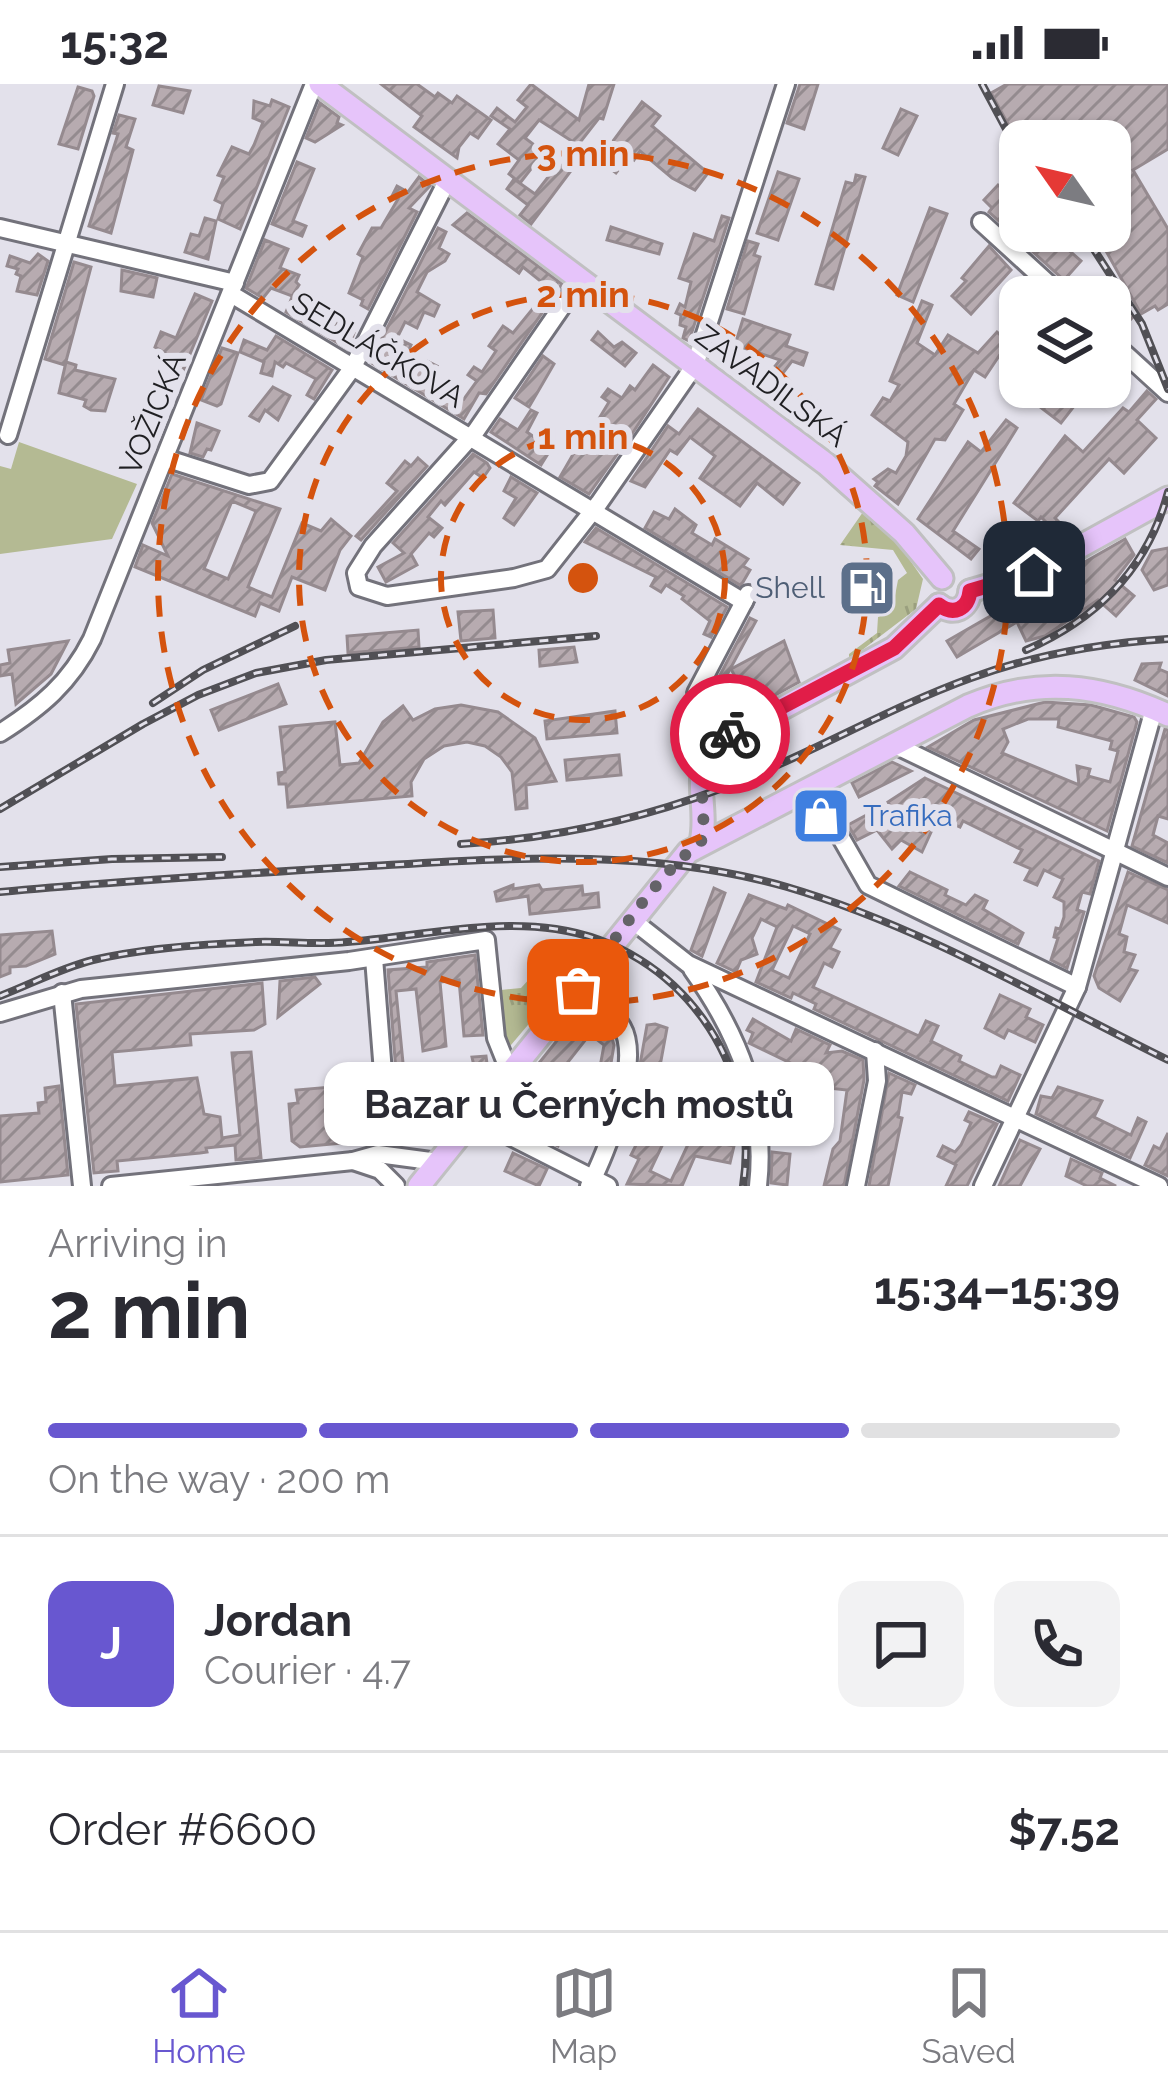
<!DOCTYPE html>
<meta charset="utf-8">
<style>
:root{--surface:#fff;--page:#f2f2f3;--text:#2b2b33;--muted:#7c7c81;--line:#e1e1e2;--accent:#6857d0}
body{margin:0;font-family:Raleway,sans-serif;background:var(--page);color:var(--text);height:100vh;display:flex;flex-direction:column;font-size:45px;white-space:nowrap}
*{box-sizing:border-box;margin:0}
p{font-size:39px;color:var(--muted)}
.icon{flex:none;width:66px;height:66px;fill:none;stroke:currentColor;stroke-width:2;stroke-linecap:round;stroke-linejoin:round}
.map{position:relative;height:1102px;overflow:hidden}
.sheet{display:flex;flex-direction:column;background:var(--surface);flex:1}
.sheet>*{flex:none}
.needle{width:78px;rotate:304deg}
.buttons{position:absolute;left:999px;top:36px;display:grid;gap:24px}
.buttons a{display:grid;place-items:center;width:132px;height:132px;border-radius:24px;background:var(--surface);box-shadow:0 3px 9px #0004;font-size:60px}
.pin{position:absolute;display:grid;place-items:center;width:102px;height:102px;color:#fff;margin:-51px;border-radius:24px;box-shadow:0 6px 18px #0006}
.courier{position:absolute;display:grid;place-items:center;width:120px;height:120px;margin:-60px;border:9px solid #e11d48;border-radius:50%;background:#fff;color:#222;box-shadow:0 3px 15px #0007}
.bubble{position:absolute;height:84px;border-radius:24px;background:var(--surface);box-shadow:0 3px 9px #0004;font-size:39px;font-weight:700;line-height:84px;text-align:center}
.summary em{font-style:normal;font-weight:700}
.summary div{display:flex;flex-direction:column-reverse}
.summary{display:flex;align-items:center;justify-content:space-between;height:204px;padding:0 48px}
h1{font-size:78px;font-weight:700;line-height:90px}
.bar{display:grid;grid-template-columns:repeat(4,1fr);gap:18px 12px;align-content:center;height:144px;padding:0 48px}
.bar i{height:15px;border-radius:9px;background:var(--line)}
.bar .current{background:var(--accent)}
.bar p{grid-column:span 4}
.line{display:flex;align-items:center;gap:30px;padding:0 48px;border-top:3px solid var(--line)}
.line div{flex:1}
.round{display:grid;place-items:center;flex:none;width:126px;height:126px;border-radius:24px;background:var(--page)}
.status{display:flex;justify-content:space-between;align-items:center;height:84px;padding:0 60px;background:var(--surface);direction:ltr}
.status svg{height:33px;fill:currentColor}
.menu{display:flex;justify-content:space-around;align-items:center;height:168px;border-top:3px solid var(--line);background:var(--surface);font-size:33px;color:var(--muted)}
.menu a{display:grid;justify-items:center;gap:6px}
.menu .current{color:var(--accent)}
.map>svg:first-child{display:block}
</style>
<div class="status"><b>15:32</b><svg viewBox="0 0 49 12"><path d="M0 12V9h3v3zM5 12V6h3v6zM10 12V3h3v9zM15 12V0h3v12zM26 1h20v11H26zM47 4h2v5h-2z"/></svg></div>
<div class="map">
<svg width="1168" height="1102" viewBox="0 0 1168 1102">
<defs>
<pattern id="grass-tufts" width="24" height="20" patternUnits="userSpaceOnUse" patternTransform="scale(3)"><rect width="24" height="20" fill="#b4ba93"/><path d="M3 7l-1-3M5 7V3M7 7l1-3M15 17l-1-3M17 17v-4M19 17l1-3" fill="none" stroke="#9a9f7e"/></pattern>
<pattern id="building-hatch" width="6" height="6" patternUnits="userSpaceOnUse" patternTransform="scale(3)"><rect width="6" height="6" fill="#b7abb0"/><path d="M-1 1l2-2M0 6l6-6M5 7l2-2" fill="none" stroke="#948b8f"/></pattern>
</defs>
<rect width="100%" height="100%" fill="#e3e1eb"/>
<g fill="url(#grass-tufts)">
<path d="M863 428 898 459 923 495 916 525 849 576V570L877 549 878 533 892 527 898 496 907 489 893 466 840 461Z"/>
<path d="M532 892 555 909 511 961 504 958 501 906 521 904Z"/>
</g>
<path fill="#b4ba93" d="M19 358 137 400 112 455 0 470V382L11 385Z"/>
<g fill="url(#building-hatch)" stroke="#958a8f" stroke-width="3" fill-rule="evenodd">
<path d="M381 0H417L435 13 438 9 452 19 457 12 491 36 478 54 470 49 459 63 457 74 414 43 422 32Z"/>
<path d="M531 0 579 36 589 0H614L603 35 599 34 578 61 539 36 525 54 570 88 531 140 520 131 528 121 507 105 514 95 535 110 549 92 534 81 520 99 509 90 519 76 498 60 510 45 491 32 497 24 515 38 527 23 518 16Z"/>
<path d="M800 0H818L804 45 787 39Z"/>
<path d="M1007 0H1168V65L1133 86 1168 145V220L1158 226 1155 222 1141 230 1095 147H1110V57H1048L1042 47 1019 60 991 9Z"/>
<path d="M159 2 190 7 183 29 153 21Z"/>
<path d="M78 3 92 7 94 12 78 65 59 60Z"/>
<path d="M272 16 289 23 240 145 218 135 223 120 215 116 224 93 218 91 232 63 249 70 254 61 263 38 253 34 254 17 270 22Z"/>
<path d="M642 18 660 32 652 42 708 89 695 106 672 94 640 67 634 76 629 72 616 89 599 76Z"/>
<path d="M320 19 339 33 337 39 342 41 315 58 306 54Z"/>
<path d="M901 25 917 32 898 71 883 64Z"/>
<path d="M119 31 135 35 126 63 133 66 111 149 89 142 118 50 113 49Z"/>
<path d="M297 78 314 85 293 137 306 142 302 152 272 140Z"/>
<path d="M778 88 799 95 778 156 757 149Z"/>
<path d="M856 91 865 93 833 205 816 200 846 98 854 100Z"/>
<path d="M419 93 430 102 409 124 417 128 368 225 361 221 363 216 349 209 363 173 358 170 372 144H381L398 115 392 112 397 102 408 108Z"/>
<path d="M998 101 1020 121V147H1047L1081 177 1064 196 989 128 992 124 984 116Z"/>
<path d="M930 124 947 130 913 218 897 211Z"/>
<path d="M467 129 562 200 486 310 479 309 464 335 370 278 438 144 446 148 439 164 449 170 445 177 427 188 417 208 439 221 434 232 424 228 417 244 405 238 397 254 411 261 405 275 422 286 427 277 437 282 430 293 440 301 464 315 477 297 468 291 474 283 482 288 496 267 489 262 503 242 513 249 544 211 538 206 543 199 523 183 519 189 453 141Z"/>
<path d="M722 132 729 134 689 257 683 254 686 243 680 241 681 231 676 229 680 220 685 223 691 198 679 194 694 150 714 157Z"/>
<path d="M205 134 216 137 208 175 185 168 191 150 199 152Z"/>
<path d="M611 143 662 160 659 170 607 156Z"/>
<path d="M265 156 288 165 280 184 299 191 296 198 299 201 292 212 271 204 263 214 246 204Z"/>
<path d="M748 157 758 160 754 171 760 173 744 230 727 225Z"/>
<path d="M989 162 1011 186 971 230 952 212 966 197 962 194Z"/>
<path d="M38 170 48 177 37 211 17 207 21 192 16 190 18 185 7 182 10 172 30 179Z"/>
<path d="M74 178 91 183 65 281 45 275Z"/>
<path d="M122 186 157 194 153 213 121 207Z"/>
<path d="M1110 208 1135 231 1119 247 1110 242Z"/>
<path d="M195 210 212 217 180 294 159 286 165 269 155 263 161 248 176 254Z"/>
<path d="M292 213 330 241 333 236 354 249 348 265 286 228Z"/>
<path d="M922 217 932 221 917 259 935 271 948 251 978 269 997 248 1020 268V290L999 272 985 293 974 286 954 320 963 326 945 356 935 355 898 420 875 402 878 398 874 395 888 385 896 389 906 372 908 358 872 331 883 314 890 317 899 301 890 297Z"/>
<path d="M743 235 790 251 786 262 807 269 803 281 792 277 777 297 768 291 780 276 735 261Z"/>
<path d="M598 248 614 263 622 258 636 269 625 282 592 256Z"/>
<path d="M276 252 332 286 314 315 307 311 316 295 286 279 283 283 275 278 272 292 261 289 264 278 240 268 244 256 267 266Z"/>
<path d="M222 264 238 269 221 320 217 322 201 316Z"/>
<path d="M543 272 554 280 529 323 515 314Z"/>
<path d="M66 278 76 281 75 286 115 295 105 327 91 326 84 322 86 316 59 309Z"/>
<path d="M653 281 669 293 628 356 610 359 620 366 589 410 560 393 582 355 602 369 614 352 597 338 609 318 602 313 608 305 622 314 630 302 635 306Z"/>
<path d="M273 303 290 312 278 336 265 326 259 337 250 332Z"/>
<path d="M1034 303H1089L1061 339 1027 313Z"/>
<path d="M1147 307 1156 315 1137 336 1156 354 1124 389 1109 375 1055 434 1063 442 1057 449 1041 433 1038 437 1014 419 1065 352 1083 368 1123 324 1129 328Z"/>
<path d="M698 325 799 399 783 420 757 399 740 422 700 394 715 372 690 353 677 370 670 366 645 403 631 397 668 342 679 350Z"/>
<path d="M531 326 537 329 527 348 551 365 541 381 491 348 500 335 518 346Z"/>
<path d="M1006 336 1017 344 953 447 979 465 971 475 918 435 968 358 981 368Z"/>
<path d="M197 339 219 347 211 366 207 365 203 373 190 369Z"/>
<path d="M473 370 487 379 490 384 483 394 474 388 445 421 441 417 428 433 442 444 434 453 429 449 411 470 417 481 386 498 378 483 404 469 393 459Z"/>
<path d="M418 374 427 382 361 456 356 452 397 407 387 399 405 377 411 382Z"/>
<path d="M172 390 280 425 248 503 272 513 302 439 321 447 331 435 351 452 340 466 325 506 292 493 279 527 260 519 255 532 135 483 143 461 168 472 152 439ZM232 417 256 427 228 495 204 485Z"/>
<path d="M511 393 537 409 514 441 504 434 516 414 504 407Z"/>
<path d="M675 425 696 441 692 449 712 461 715 455 748 475 743 482 750 486 743 498 740 501 645 444 654 428 669 435Z"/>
<path d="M596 444 727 523 711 553 704 550 710 537 682 515 684 512 666 501 661 508 651 502 656 493 585 458Z"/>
<path d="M1125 455 1134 471 1115 496 1134 512 1116 532 1098 516 1045 552 1026 557 1017 538 957 573 947 557Z"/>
<path d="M1168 464V501L1154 506 1142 486 1152 467Z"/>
<path d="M847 491 879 492 878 497H888L887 518 876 517V513L845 510Z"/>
<path d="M493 526 495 554 461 557 458 528Z"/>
<path d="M750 534 756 537 714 615 709 612Z"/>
<path d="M418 546 419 563 348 569 347 552Z"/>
<path d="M68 557 51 590 16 620 12 590 0 592V581L10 579 8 566Z"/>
<path d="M784 557 799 598 722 640 717 638 711 624 743 607 731 585Z"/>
<path d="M574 563 577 578 540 582 539 566Z"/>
<path d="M1161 579 1159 585 1168 589V612L1135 596 1142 580Z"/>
<path d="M278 600 286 620 219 646 211 626Z"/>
<path d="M1045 618 1091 621 1134 633 1137 638 1107 747 928 663 974 636ZM1028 635H1059L1058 643 1112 657 1110 665 1118 667 1110 698 1088 692 1090 685 1077 682 1079 701 1002 669 1008 658 1003 645Z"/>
<path d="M461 621 498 628 535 654 556 697 526 701 527 724 516 725 512 688 501 673 485 662 467 658 444 662 424 675 411 698 412 712 288 723 286 700H279L278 689 285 688 280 643 335 638 340 681 359 679 383 638 403 622 413 636 435 625Z"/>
<path d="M615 627 617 649 547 655 545 637Z"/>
<path d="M1165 645 1168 646V735L1158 732 1153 751 1168 759V779L1132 762Z"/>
<path d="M619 671 621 691 567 696 565 676Z"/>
<path d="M892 678 911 687 859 713 852 699Z"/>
<path d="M925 694 1099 777 1090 810 1082 808 1077 826 1084 828 1067 884 1051 876 1058 854 1054 853 1056 844 1060 845 1064 833V818L1054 813 1063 795 1044 786 1037 801 1025 796 1031 785 1015 778 1022 766 963 737 960 743 938 733 922 768 901 756 892 765 877 746 857 756 848 741 872 728 877 737 894 729 888 718ZM910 719 929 728 921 748 901 739Z"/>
<path d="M910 788 947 806 945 811 966 821 975 811 987 817 983 825 1023 849 1018 860 899 802Z"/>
<path d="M1128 788 1168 806V839L1127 821 1119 850 1127 853 1124 868 1135 871 1129 885 1137 887 1120 917 1099 904 1094 892Z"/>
<path d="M513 801V805L539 801 542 806 582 802 583 811 598 809 599 823 530 830 528 812 497 817 495 808Z"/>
<path d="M714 804 725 809 702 872 691 866Z"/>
<path d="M749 811 786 825 788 821 840 846 830 864 839 868 832 883 824 879 813 903 919 952 926 937 938 942 931 957 961 972 959 977 992 993H996L1001 982 1020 991 1008 1017 814 925 816 920 793 909 791 914 756 898 777 843 761 835 752 854 757 870 741 876 736 888 717 879ZM793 842 810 850 789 894 772 886Z"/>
<path d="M52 847 55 870 26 882 10 883V889L0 893V851Z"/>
<path d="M549 869 569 885 553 906 532 889Z"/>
<path d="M475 871 483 951 464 952 459 896 440 898 446 962 423 967 416 905 396 907 407 1020 415 1019 417 1039 457 991 462 996 474 982 472 973 486 972 488 987 432 1057 398 1060 401 1051 388 886 427 883V878Z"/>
<path d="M315 893 320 900 278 933 280 897Z"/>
<path d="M262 899 265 940 254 946 190 950 191 961 112 968 115 1002 197 994 204 1030 220 1033 222 1054 240 1051 232 969 251 968 261 1074 236 1076 235 1061 206 1064 207 1068 200 1069 117 1077 118 1087 94 1089 76 920Z"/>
<path d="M1000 911 1030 925 1026 933 1043 941 1035 958 1008 946 1004 954 985 944Z"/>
<path d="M579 929 611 951 614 961 610 985 600 983 604 961 590 950 549 1002 604 1017 600 1034 544 1012 541 1016 527 1012 525 1016 536 1022 532 1027 565 1047 558 1062 505 1036 504 1023Z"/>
<path d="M753 935 791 957 796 945 830 961 826 969 842 967 863 976 864 996 844 1102H824L833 1065 840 1057 847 1006 819 1003 825 990 807 982 805 986 749 959 753 949 747 946Z"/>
<path d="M655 940 667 944 660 982 716 994 704 1056 734 1062 730 1079 695 1072 682 1102 627 1100 639 1075 631 1071 644 1045 654 1046 656 1036 688 1042 695 1001 662 994 656 1025 633 1020 647 941ZM668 1049 691 1054 671 1097 650 1087Z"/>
<path d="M889 989 915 1001 911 1010 902 1008 898 1033 902 1034 888 1102H869Z"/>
<path d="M59 1002 68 1091 0 1098V1032L39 1029 38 1019 46 1018 45 1004Z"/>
<path d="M331 1003 332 1009 371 1005 376 1056 300 1063 292 1057 289 1020 298 1019 296 1006Z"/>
<path d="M1058 1003 1102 1017 1094 1033 1131 1051 1138 1034 1146 1038 1130 1074 1036 1030 1041 1012 1052 1014Z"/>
<path d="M785 1018 790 1054 772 1056 768 1023Z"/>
<path d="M969 1028 997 1040 967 1102H946L956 1081 938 1072 943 1062 955 1068 961 1061 971 1039 965 1036Z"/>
<path d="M1168 1049V1092L1145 1081 1154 1062 1160 1065Z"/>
<path d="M1020 1056 1040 1065 1020 1102H999Z"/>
<path d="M772 1068 790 1070 787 1101 771 1099Z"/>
<path d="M513 1069 547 1085 539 1102 505 1087Z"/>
<path d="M1071 1075 1102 1089 1100 1094 1116 1102H1087L1066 1092Z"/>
</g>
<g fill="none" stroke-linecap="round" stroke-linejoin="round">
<g stroke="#73727b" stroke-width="22">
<g id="minor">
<path d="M981 138 1063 213"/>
<path d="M0 144 235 199"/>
<path d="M581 195 476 347 373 462 356 489 359 503 387 512 514 494 547 485 599 419 695 281 786 0"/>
<path d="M231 210 744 518"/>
<path d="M1110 256 1168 309"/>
<path d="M8 351 115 0"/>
<path d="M165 374 249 401 270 397 353 283 448 95"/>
<path d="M696 609 748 510"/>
<path d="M0 649C41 623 70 599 92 555L314 0"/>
<path d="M893 660 1168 793"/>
<path d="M829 733 868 801 1077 903"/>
<path d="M632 836 688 880 1159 1102"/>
<path d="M374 874 388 1052"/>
<path d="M692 885C739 951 767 1021 758 1102"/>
<path d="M578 906C592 917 613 927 622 943 642 977 607 1069 589 1102"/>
<path d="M62 909 82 1102"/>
<path d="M0 929 81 905 349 877 486 856 496 954 510 989"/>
<path d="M474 1034 608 1102"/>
<path d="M353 1077 380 1086 396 1102"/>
<path d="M111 1102 353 1077 378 1070 438 1078"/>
<path d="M856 1102 877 997 875 967"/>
<path d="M983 1102 1077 903 1154 625"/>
</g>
</g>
<g stroke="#c0c0c1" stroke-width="27">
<g id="major">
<path d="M320 0 826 380 904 449 942 494"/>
<path d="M970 507 1034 488 1168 414"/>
<path d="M939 521C953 532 968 525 970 507"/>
<path d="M701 758C709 724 691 693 712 662L894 564 939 521"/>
<path d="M419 1102 688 768 968 622C1037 592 1101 600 1168 631"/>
</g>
</g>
<use href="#minor" stroke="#fff" stroke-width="16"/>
<use href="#major" stroke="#e6c4fa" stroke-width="21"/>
<g stroke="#515055" stroke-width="8">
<g id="rail">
<path d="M982 0 1020 71"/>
<path d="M1082 147 1142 240 1168 305"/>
<path d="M1026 566C1097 535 1148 484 1168 408"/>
<path d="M153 619 203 586 295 542"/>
<path d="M0 725 143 640 198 611 256 589 326 576 596 552"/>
<path d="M461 760C549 755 638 736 720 705 806 673 885 625 971 594 1034 571 1102 559 1168 555"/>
<path d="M0 783 112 775 222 773"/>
<path d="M0 808C118 797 236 790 354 783 500 775 644 762 787 803 920 842 1044 915 1168 976"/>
<path d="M0 912C31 900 61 884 93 876 144 864 204 860 256 858 286 857 317 861 347 858 415 853 488 835 556 845 679 863 762 980 743 1102"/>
</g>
</g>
<use href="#rail" stroke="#e3e1eb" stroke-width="3" stroke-dasharray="9" stroke-linecap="butt"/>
</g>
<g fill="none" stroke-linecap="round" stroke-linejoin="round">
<path stroke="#646368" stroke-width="12" stroke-dasharray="0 21.6" d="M578 906C610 863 658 789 701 758 711 718 683 674 730 650"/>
<path stroke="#e11d48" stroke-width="15" d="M730 650 894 564 939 521C954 532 968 525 970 507L1034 488"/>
</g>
<g fill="none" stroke="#d4530e" stroke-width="6" stroke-dasharray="21 15">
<circle cx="583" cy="494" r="142"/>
<circle cx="583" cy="494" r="284"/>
<circle cx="583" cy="494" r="425"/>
</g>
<defs>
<g id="fuel-square" transform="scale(3)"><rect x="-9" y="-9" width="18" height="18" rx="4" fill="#5c6f8a" stroke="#e3e1eb"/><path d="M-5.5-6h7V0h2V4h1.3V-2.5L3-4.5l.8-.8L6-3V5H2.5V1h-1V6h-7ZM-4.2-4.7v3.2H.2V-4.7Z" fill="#fff"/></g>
<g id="shop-square" transform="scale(3)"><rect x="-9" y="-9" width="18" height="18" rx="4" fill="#3f7fe0" stroke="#e3e1eb"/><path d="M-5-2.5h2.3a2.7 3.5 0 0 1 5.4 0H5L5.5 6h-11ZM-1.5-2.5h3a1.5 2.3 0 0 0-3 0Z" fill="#fff"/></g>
</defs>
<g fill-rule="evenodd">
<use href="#fuel-square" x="867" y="504"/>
<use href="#shop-square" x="821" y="732"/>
</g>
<g text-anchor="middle" stroke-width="12" stroke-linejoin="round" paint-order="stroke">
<g font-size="30" fill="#1f1f22" stroke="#e3e1eb">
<text transform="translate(378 266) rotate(31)" y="10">SEDLÁČKOVA</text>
<text transform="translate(771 302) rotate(37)" y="10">ZAVADILSKÁ</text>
<text transform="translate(153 330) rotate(-68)" y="10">VOŽICKÁ</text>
</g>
<g font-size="30" fill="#4e5e75" stroke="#e3e1eb" text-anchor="end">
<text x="825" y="514">Shell</text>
</g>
<g font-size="30" fill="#366cbe" stroke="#e3e1eb" text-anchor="start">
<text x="863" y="742">Trafika</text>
</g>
</g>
<circle cx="583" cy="494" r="18" fill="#d4530e" stroke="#e3e1eb" stroke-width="6"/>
<g font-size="36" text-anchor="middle" font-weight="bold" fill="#d4530e" stroke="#e3e1eb" stroke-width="12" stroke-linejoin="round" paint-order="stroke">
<text x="583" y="82">3 min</text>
<text x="583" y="223">2 min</text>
<text x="583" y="365">1 min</text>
</g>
</svg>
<div class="buttons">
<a><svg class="needle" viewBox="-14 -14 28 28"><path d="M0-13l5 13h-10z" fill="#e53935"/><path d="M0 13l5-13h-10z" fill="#7c7c81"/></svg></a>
<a><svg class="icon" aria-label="layers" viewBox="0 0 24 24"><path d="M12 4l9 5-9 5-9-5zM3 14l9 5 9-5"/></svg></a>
</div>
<div class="pin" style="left:578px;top:906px;background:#ea580c"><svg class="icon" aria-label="bag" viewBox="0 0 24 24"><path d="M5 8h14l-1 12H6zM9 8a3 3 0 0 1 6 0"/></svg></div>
<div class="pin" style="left:1034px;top:488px;background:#1f2937"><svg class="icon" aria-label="home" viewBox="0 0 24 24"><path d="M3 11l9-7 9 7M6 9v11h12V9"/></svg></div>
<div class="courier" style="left:730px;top:650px"><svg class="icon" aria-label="bike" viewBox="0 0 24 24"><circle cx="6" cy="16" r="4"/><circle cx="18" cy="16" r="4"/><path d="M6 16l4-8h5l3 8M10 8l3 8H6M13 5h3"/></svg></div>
<div class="bubble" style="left:324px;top:978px;width:510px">Bazar u Černých mostů</div>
</div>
<section class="sheet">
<div class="summary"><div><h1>2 min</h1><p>Arriving in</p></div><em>15:34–15:39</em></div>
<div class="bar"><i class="current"></i><i class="current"></i><i class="current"></i><i></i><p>On the way · 200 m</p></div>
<div class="line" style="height:216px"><b class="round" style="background:var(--accent);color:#fff">J</b><div><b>Jordan</b><p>Courier · 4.7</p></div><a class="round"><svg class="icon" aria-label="chat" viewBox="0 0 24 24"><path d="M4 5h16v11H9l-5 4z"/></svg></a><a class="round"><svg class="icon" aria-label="phone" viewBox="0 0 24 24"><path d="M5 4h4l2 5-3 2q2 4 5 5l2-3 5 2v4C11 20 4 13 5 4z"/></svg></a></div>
<div class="line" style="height:156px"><div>Order #6600</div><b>$7.52</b></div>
</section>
<nav class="menu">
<a class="current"><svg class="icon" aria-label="home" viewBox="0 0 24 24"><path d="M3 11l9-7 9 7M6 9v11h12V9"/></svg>Home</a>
<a><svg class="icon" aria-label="map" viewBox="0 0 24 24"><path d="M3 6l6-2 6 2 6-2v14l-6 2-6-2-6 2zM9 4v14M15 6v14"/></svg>Map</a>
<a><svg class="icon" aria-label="saved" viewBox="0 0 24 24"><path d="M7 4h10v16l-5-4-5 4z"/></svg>Saved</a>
</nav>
